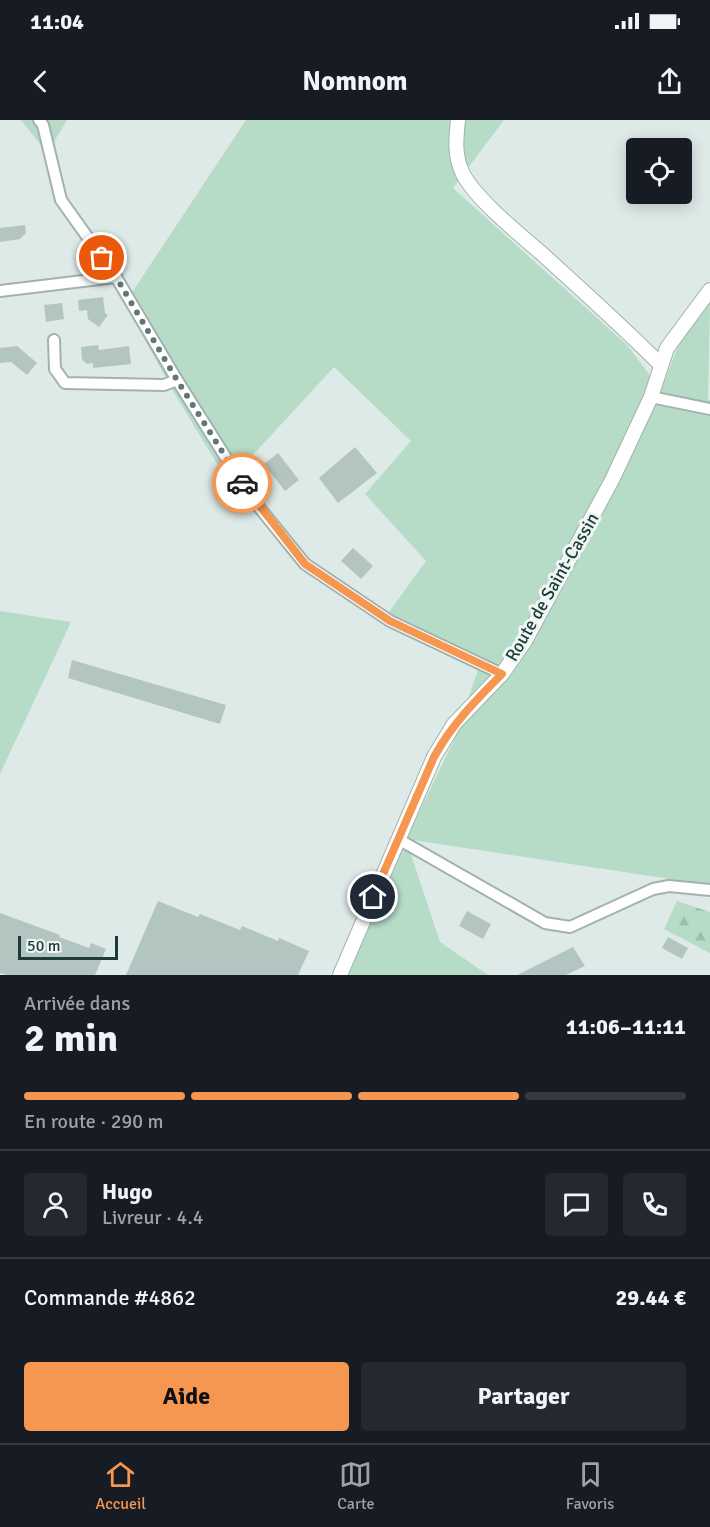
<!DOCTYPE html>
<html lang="fr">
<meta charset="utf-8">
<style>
:root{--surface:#171b24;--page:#242831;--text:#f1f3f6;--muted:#9ea1a6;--line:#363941;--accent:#f59651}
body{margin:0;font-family:Signika,sans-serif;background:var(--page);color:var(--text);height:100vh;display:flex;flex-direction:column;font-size:22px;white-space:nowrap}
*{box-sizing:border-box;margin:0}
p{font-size:20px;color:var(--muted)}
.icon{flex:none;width:33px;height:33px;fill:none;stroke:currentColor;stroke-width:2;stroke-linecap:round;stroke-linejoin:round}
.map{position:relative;height:855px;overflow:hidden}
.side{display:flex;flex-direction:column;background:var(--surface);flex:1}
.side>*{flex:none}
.controls{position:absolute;left:626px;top:18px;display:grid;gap:12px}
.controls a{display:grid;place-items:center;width:66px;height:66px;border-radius:6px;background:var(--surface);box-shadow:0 3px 15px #0003;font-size:30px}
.scale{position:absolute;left:18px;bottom:15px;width:100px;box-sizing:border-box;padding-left:6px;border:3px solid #1f3a37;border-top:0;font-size:16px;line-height:21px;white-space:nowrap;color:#1f3a37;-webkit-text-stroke:4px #eef7f4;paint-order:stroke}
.pin{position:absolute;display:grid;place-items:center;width:51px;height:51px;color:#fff;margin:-26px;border:3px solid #fff;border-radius:50%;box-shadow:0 2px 6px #0007}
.courier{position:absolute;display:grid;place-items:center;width:60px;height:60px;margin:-30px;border:4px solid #f59651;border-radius:50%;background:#fff;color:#222;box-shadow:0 2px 8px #0007}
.headline em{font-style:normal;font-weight:700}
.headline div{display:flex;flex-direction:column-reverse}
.headline{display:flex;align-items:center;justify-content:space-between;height:102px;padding:0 24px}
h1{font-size:39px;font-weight:700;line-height:45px}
.bar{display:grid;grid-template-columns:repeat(4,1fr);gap:9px 6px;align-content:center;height:72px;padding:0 24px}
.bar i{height:8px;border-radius:4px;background:var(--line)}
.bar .selected{background:var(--accent)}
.bar p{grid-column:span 4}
.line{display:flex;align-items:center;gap:15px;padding:0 24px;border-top:2px solid var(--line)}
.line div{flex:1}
.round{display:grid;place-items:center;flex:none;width:63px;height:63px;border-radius:6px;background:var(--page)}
.cta{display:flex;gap:12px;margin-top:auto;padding:12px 24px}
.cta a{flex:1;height:69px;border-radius:6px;background:var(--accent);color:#111;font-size:24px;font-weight:700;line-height:69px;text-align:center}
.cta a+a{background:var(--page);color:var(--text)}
.status{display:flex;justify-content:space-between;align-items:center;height:42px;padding:0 30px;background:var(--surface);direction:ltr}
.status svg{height:16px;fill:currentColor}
header{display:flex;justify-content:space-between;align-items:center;height:78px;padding:0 24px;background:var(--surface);font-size:27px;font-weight:700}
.tabs{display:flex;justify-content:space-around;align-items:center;height:84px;border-top:2px solid var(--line);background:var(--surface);font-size:16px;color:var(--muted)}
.tabs a{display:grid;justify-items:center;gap:3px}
.tabs .selected{color:var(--accent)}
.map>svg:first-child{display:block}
</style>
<div class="status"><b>11:04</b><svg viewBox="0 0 49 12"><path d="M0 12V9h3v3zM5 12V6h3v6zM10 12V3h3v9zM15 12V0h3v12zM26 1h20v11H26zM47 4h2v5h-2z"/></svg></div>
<header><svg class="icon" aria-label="back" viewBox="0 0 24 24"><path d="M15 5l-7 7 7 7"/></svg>Nomnom<svg class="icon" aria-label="share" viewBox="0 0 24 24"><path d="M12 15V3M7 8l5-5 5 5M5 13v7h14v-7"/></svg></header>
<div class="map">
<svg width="710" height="855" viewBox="0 0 710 855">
<defs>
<pattern id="forest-firs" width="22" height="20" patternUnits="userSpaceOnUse" patternTransform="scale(1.5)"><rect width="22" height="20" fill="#b6dcc7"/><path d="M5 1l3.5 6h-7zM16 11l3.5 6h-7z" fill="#9cbeac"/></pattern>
</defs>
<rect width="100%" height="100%" fill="#deeae7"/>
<g fill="#b6dcc7">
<path d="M21 0H67L47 33Z"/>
<path d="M246 0H504L453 68 627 225 661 270 682 216 710 183 708 279 710 280V765L406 719 440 822 488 855H345L406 719 455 618 478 550 381 503 426 441 365 374 411 321 334 247 228 362 173 271 125 183Z"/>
<path d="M0 491 71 502 0 654Z"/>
</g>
<path fill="url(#forest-firs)" d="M677 781 710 792V833L664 809Z"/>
<g fill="#b3c5c0">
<path d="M25 105 26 113 20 119 0 122V108Z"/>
<path d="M103 177 105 193 108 195 99 207 88 199 87 190 79 191 78 180Z"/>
<path d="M62 183 64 199 46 202 44 185Z"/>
<path d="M98 225 99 230 129 226 131 244 93 248V243L87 244 82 240 81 227Z"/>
<path d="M17 226 37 243 27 255 11 242 0 243V228Z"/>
<path d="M355 327 377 353 338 383 319 358Z"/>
<path d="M278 333 299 360 285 371 264 344Z"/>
<path d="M353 428 373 446 361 459 341 441Z"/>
<path d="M72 540 226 585 220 604 68 558Z"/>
<path d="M158 781 198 797 200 794 240 810 242 806 278 821 279 818 309 831 298 855H126Z"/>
<path d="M467 791 491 804 483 819 459 806Z"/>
<path d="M0 793 60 815 59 817 89 828 91 823 106 829 95 855H6L0 853Z"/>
<path d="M668 817 688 828 682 839 662 828Z"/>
<path d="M573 827 585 846 566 855H517Z"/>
</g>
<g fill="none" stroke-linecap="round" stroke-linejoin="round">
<g stroke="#a1b2af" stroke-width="14">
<g id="minor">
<path d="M39 0 43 5 61 80 116 157 177 260 250 376 305 444 390 501 502 554"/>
<path d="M0 171 116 157"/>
<path d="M54 220 55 249 65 263 164 265 177 260"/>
<path d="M651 277 710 289"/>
<path d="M398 719 545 803 570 807 653 769 669 766 710 770"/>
</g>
</g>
<g stroke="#a1b2af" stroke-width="16">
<g id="tertiary">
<path d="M458 0C456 19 454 36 463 54 475 78 519 114 540 132 581 169 622 206 661 245"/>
<path d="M340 855 434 637 454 604 502 554 525 521 612 360 651 277 667 228 710 170"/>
</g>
</g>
<use href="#minor" stroke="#fff" stroke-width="10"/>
<use href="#tertiary" stroke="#fff" stroke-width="14"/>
</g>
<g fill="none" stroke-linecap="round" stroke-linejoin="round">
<path stroke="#627875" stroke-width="6" stroke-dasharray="0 10.8" d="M102 138 116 157 177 260 242 363"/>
<path stroke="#f59651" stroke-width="8" d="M242 363 305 444 390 501 502 554C476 580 452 604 434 637L373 777"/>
</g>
<g text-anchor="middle" stroke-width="6" stroke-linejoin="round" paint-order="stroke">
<g font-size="18" fill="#1f3a37" stroke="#eef7f4">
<text transform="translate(552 467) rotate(-60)" y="6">Route de Saint-Cassin</text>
</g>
</g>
</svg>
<div class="controls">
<a><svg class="icon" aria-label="locate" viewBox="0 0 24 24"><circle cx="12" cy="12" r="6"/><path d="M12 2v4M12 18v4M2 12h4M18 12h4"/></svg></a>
</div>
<div class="scale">50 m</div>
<div class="pin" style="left:102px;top:138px;background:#ea580c"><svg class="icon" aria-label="bag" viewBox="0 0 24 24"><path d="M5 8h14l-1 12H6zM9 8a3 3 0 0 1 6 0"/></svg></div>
<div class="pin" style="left:373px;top:777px;background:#1f2937"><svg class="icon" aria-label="home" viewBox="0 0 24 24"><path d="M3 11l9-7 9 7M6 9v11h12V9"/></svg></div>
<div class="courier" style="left:242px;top:363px"><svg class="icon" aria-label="car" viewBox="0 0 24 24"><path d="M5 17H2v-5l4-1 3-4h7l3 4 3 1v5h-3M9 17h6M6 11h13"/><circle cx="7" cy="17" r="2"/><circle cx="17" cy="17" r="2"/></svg></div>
</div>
<section class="side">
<div class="headline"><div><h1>2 min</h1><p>Arrivée dans</p></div><em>11:06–11:11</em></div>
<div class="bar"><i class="selected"></i><i class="selected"></i><i class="selected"></i><i></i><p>En route · 290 m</p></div>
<div class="line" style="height:108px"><a class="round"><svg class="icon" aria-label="person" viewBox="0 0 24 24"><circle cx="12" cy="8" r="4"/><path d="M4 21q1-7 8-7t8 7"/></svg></a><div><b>Hugo</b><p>Livreur · 4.4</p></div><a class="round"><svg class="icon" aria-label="chat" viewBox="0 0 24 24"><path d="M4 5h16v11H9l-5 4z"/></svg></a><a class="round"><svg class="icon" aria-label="phone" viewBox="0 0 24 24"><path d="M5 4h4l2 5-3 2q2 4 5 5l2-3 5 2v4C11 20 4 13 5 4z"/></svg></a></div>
<div class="line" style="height:78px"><div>Commande #4862</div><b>29.44 €</b></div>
<div class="cta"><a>Aide</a><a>Partager</a></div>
</section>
<nav class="tabs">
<a class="selected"><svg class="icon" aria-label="home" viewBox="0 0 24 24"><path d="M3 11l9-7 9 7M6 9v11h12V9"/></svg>Accueil</a>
<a><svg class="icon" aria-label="map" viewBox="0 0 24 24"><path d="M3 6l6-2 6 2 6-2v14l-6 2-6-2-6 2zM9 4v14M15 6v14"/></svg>Carte</a>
<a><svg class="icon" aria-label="saved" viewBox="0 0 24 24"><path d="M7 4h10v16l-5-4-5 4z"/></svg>Favoris</a>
</nav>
